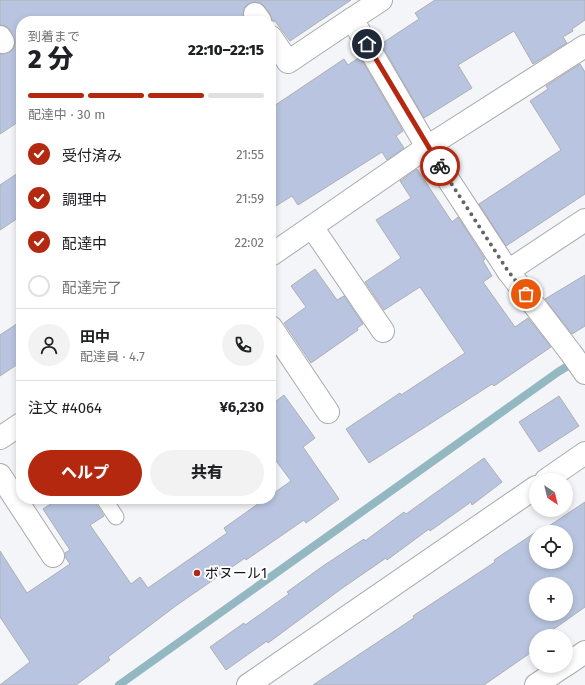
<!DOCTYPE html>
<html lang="ja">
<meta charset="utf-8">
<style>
:root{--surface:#fff;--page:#f2f2f2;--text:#202124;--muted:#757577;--line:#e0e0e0;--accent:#b42810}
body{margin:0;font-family:"Fira Sans","Noto Sans JP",sans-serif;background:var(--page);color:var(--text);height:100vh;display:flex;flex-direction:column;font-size:15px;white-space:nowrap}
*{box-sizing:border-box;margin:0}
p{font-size:13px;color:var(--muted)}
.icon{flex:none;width:22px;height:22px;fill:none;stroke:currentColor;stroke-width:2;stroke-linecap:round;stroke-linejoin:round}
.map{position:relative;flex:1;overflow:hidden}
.sheet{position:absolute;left:16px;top:16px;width:260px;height:488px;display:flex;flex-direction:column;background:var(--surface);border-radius:16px;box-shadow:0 2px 6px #0003}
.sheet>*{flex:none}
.needle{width:26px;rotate:145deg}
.controls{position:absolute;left:529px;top:473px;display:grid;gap:8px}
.controls a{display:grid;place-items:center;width:44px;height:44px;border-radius:50%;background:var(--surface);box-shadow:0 2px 6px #0003;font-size:20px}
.pin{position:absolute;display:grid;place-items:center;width:34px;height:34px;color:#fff;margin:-17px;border:2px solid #fff;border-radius:50%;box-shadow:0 1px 4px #0007}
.courier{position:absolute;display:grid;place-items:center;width:40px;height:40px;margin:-20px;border:3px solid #b42810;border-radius:50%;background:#fff;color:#222;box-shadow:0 1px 5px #0007}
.overview em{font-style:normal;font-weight:800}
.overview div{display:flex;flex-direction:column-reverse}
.overview{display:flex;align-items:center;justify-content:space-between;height:68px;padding:0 12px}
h1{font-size:26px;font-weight:800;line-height:30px}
.bar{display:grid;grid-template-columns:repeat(4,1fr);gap:6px 4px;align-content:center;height:48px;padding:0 12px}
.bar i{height:5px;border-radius:3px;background:var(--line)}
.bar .on{background:var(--accent)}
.bar p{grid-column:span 4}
.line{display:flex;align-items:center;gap:10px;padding:0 12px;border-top:1px solid var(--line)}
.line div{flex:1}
.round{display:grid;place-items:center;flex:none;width:42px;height:42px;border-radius:21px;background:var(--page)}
ol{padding:0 12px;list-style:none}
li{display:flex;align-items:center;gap:12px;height:44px}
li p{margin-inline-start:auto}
li .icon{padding:4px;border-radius:50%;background:var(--accent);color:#fff;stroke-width:4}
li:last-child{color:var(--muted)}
li i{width:22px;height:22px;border:2px solid var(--line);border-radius:50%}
.action{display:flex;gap:8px;margin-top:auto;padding:8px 12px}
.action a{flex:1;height:46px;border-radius:24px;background:var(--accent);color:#fff;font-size:16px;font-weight:800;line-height:46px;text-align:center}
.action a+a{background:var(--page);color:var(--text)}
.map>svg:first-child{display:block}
</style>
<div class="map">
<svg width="585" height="685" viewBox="0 0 585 685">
<rect width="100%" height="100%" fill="#f3f5f9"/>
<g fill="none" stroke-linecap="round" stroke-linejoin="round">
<path stroke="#94b8c1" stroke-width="8" d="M119 685 558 372 576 361"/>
</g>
<g fill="#b9c5e0" stroke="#adafb3" fill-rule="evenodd">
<path d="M0 0H351L290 41 275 21H272L270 14 265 7 261 3 254 2 248 4 244 8 243 15 245 21H21V120L0 134V54H4L10 52 14 48 15 42 10 30 6 26 0 25Z"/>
<path d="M435 0H585V20L572 29 573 31 563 37 567 43 533 64 514 31 458 65 472 88 424 118 381 44 419 19 415 13Z"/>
<path d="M360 57 403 131 396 136 404 148 387 160 382 152 298 205 292 196 271 209V108L344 59 348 65Z"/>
<path d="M580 64 585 72V194L506 246 479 204 561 150 530 101 548 89 546 86Z"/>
<path d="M417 169 452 222 458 217 485 259 483 261 492 276 483 282 515 327 528 318 551 347 494 386 492 384 369 463 346 429 400 393 401 395 465 353 420 287 384 310 365 282 401 258 376 220 411 198 400 181Z"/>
<path d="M21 171V216L0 230V185Z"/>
<path d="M315 269 337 300 344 296 363 324 357 328 358 330 311 363 284 323 306 307 291 286Z"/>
<path d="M585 275V326L572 334 545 299Z"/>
<path d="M21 321V362L0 376V335Z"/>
<path d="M284 395 315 438 303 447 339 499 306 523 304 520 246 560 245 558 177 605 108 657 110 660 76 685H0L30 662 0 617V551L27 593 70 564 65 557V553L70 550 43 509 58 499H93L104 516 90 525 131 584 140 577 148 588 227 533 224 528 265 499H271V495L291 481 271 454V405Z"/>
<path d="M559 396 579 426 539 452 519 422Z"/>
<path d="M484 458 502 482 472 505 471 502 430 531 429 529 387 560 386 558 341 589 268 643 267 641 226 670 210 647 244 623 245 625 289 594 287 592 323 566 364 539 365 541 404 512 406 514Z"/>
<path d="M585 502V607L544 636H536V649L484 685H313L414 618 413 616 495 562 494 560 536 532V562H566V532H540ZM536 584H566V614H536Z"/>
</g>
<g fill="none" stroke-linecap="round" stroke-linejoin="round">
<g stroke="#a8aaae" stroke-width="17">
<path id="service" d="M104 499 116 517"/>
</g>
<g stroke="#a8aaae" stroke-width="24">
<g id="minor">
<path d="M381 0 352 19 427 147 508 271 571 353 585 373"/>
<path d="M255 14 260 21"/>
<path d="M0 37 3 42"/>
<path d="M271 37 288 62 352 19"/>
<path d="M312 227 383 331"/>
<path d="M271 255 427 147 585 46"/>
<path d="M508 271 585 220"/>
<path d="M271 327 328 412"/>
<path d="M0 438 21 424"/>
<path d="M0 475 53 556"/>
<path d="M546 480 585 453"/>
<path d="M566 665 585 652"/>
<path d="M248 685 536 487"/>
<path d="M536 685 564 666"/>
</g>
</g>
<use href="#service" stroke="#fff" stroke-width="15"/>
<use href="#minor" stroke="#fff" stroke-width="22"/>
</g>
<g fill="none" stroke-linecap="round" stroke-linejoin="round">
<path stroke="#636466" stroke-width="4" stroke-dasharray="0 7.2" d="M440 166 508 271 526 294"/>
<path stroke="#b42810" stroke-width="5" d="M367 44 440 166"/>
</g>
<circle fill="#b42810" stroke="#fff" stroke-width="1.5" cx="197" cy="573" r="4"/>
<g text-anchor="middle" stroke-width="4" stroke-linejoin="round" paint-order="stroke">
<g font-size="14" fill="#151617" stroke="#fff" text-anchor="start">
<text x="205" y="578">ボヌール1</text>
</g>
</g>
</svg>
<div class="controls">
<a><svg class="needle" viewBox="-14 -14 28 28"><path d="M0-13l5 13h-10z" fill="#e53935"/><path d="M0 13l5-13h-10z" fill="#757577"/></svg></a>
<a><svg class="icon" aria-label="locate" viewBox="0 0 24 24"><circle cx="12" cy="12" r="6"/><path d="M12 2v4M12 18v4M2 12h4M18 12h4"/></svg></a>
<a>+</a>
<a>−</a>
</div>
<div class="pin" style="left:526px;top:294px;background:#ea580c"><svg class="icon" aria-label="bag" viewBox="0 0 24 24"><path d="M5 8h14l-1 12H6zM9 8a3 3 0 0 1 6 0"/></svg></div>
<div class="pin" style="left:367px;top:44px;background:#1f2937"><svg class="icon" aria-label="home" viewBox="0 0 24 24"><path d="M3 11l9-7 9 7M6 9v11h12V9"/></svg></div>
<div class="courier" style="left:440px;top:166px"><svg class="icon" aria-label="bike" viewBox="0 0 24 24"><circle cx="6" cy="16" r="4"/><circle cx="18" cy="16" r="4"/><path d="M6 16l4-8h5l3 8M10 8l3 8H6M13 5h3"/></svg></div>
<section class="sheet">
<div class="overview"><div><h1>2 分</h1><p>到着まで</p></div><em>22:10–22:15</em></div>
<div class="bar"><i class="on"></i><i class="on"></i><i class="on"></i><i></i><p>配達中 · 30 m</p></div>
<ol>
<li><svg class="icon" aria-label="check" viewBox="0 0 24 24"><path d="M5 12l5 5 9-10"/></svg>受付済み<p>21:55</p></li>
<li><svg class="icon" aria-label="check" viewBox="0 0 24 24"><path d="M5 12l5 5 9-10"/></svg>調理中<p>21:59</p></li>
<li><svg class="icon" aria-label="check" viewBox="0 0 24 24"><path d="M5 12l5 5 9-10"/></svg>配達中<p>22:02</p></li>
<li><i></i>配達完了</li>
</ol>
<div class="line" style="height:72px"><a class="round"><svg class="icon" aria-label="person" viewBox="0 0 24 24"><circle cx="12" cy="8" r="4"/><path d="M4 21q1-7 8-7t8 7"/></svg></a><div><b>田中</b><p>配達員 · 4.7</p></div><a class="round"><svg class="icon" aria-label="phone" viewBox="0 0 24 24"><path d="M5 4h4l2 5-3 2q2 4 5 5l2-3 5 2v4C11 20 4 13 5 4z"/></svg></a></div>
<div class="line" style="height:52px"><div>注文 #4064</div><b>¥6,230</b></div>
<div class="action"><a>ヘルプ</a><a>共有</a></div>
</section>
</div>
